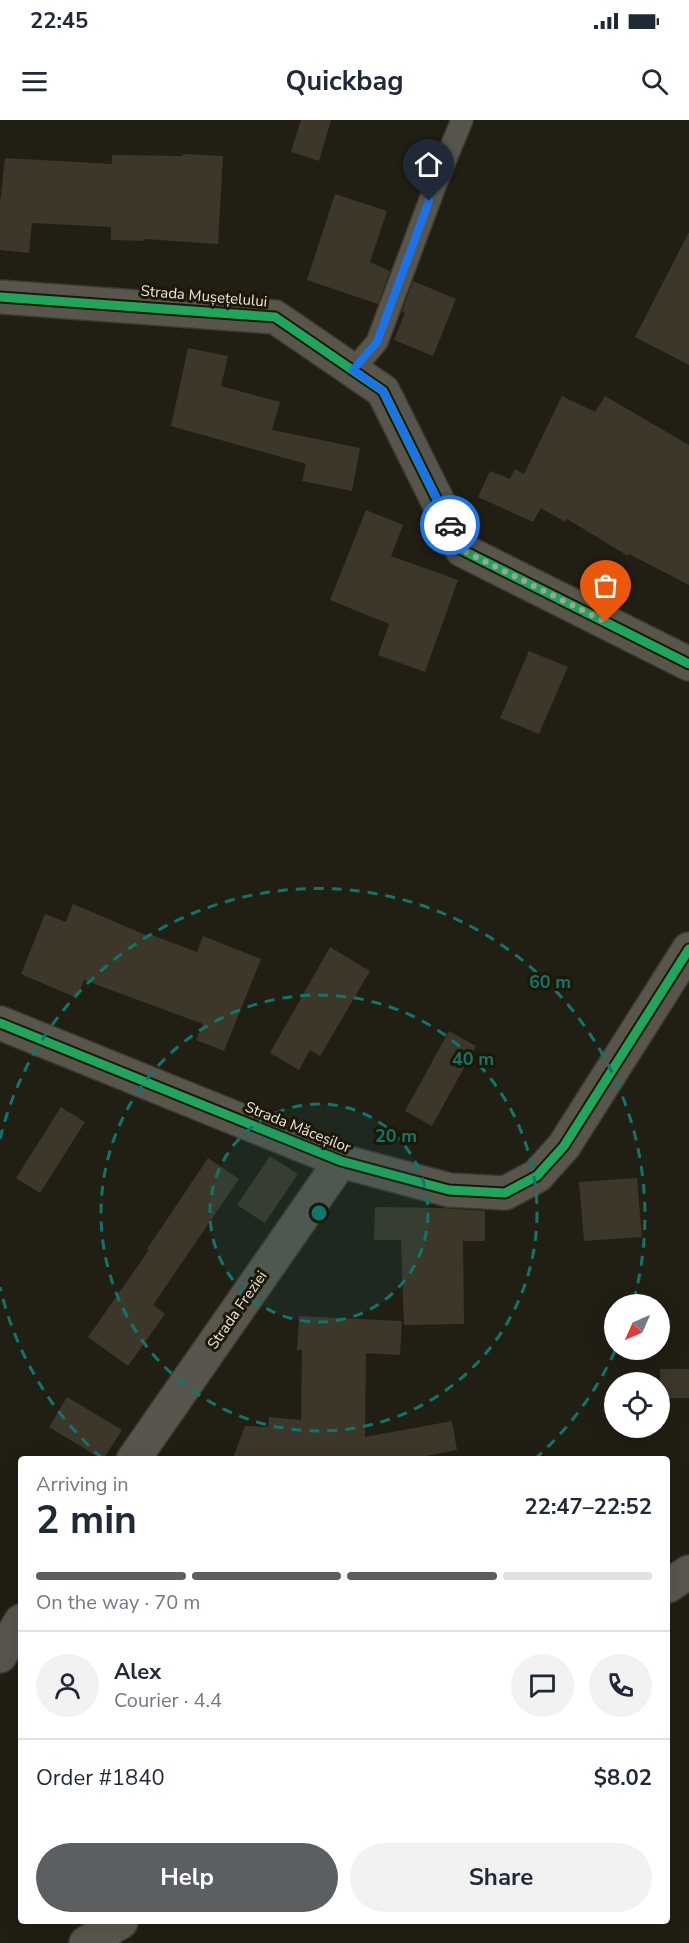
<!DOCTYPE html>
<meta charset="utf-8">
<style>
:root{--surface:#fff;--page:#f2f2f3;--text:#1f2937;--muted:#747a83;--line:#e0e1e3;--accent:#5b5f62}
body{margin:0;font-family:"Nunito Sans",sans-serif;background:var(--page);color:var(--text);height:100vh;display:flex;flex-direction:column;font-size:22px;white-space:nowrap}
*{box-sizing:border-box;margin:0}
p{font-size:20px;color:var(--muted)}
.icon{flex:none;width:33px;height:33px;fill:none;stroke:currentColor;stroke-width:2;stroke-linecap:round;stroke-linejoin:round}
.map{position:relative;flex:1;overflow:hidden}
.panel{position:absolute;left:18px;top:1336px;width:652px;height:468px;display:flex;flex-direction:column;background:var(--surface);border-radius:6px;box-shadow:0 6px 24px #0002}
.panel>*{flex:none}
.needle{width:39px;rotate:225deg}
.tools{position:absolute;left:604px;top:1174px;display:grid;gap:12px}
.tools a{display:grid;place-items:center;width:66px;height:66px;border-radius:50%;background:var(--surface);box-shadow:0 6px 24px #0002;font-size:30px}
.pin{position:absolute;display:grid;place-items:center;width:51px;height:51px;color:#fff;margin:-62px -26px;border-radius:50% 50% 50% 0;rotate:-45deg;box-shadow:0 0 6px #0007}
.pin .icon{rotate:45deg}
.courier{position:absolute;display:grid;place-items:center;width:60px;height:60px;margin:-30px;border:4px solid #1a73e8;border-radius:50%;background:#fff;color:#222;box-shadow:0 2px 8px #0007}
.head em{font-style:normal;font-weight:700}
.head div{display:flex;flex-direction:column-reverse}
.head{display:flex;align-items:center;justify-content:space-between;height:102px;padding:0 18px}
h1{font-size:39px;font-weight:700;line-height:45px}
.bar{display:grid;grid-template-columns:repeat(4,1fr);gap:9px 6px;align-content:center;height:72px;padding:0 18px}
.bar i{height:8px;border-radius:4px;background:var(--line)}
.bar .active{background:var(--accent)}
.bar p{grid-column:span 4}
.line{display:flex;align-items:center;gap:15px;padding:0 18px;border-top:2px solid var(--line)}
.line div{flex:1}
.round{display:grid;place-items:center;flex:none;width:63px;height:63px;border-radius:32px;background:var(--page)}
.cta{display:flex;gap:12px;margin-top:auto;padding:12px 18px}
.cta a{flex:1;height:69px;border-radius:36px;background:var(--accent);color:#fff;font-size:24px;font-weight:700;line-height:69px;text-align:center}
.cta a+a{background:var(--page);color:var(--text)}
.status{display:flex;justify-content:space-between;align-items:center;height:42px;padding:0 30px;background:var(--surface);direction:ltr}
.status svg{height:16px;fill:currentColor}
header{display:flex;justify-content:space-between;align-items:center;height:78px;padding:0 18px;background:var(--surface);font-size:27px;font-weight:700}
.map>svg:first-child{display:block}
</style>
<div class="status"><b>22:45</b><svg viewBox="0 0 49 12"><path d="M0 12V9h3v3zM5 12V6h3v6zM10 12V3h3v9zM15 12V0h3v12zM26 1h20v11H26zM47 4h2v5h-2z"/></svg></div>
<header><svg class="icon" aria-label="menu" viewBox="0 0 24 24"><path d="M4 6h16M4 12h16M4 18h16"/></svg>Quickbag<svg class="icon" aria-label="search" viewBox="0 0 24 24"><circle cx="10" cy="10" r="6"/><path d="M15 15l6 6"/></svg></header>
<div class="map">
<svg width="689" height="1823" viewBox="0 0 689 1823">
<rect width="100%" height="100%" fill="#211e14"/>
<g fill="#3c3729">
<path d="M301 0H331L319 41 291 32Z"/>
<path d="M183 34 223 36 218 124 144 119V121L111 120V107L32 103 29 133 0 130V84L5 38 112 44V35L183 36Z"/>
<path d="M335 74 387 91 370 142 390 151 378 184 307 160Z"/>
<path d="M689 112V245L635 217Z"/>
<path d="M413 161 456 179 433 236 394 220 405 193 402 192Z"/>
<path d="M188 228 228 236 221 266 280 282 272 310 360 328 352 371 302 361 306 344 171 306Z"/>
<path d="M562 276 595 292 605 276 689 325V465L629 434 628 436 567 399 565 402 541 388 533 402 478 377 490 351 510 359 515 349 524 354Z"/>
<path d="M366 390 403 405 391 436 458 460 425 552 378 535 389 504 330 480Z"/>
<path d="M529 531 568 547 539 614 500 598Z"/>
<path d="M73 784 148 816 149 814 197 832 203 816 261 839 224 931 196 920 203 904 84 860 77 878 21 854 45 794 66 802Z"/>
<path d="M330 827 370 851 320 936 310 930 299 950 270 933Z"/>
<path d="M449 911 476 926 432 1006 405 991Z"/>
<path d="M61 987 85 1002 40 1073 16 1058Z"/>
<path d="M270 1036 298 1054 265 1103 237 1085Z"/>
<path d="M208 1038 239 1059 153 1185 165 1194 128 1246 88 1217 149 1130 147 1129Z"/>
<path d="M637 1058 642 1117 584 1121 579 1062Z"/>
<path d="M375 1087 442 1088 485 1091V1121H463L464 1204 404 1205 401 1120H374Z"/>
<path d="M299 1196 402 1201 400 1235 366 1233 365 1317 452 1301 457 1330 406 1340 233 1338 245 1306 268 1307 269 1297 301 1300 302 1230H297Z"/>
<rect x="660" y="1249" width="29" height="29"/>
<path d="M67 1277 122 1310 103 1340 49 1307Z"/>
</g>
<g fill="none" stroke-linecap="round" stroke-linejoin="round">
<g stroke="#3c3931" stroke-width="24">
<path id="service" d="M353 250 377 222 437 61 462 0"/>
</g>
<g stroke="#3c3931" stroke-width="36">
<g id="minor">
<path d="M0 177 275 197 383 271 462 430 689 544"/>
<path d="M0 903 341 1041 449 1070 505 1073 537 1056 564 1026 689 829"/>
<path d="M133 1340 341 1041"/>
<path d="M0 1536 21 1501"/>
</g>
</g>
<g stroke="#3c3931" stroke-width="36">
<g id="secondary">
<path d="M668 1466 689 1452"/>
<path d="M86 1823 121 1802"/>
</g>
</g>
<use href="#service" stroke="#58554d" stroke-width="21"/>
<use href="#minor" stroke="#58554d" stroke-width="33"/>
<use href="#secondary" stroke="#5b574e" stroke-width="33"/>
<g stroke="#1e1705" stroke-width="13">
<g id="cycleway">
<path d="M0 177 275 197 383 271 462 430 689 544"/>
<path d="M0 903 341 1041 449 1070 505 1073 537 1056 564 1026 689 829"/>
</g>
</g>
<use href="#cycleway" stroke="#20a55d" stroke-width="9"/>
</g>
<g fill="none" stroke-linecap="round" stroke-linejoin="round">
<path stroke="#a5a196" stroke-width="6" stroke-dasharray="0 10.8" d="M450 405 462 430 606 502"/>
<path stroke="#1a73e8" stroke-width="8" d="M429 81 377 222 353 250 383 271 450 405"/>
</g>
<circle cx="319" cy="1093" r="109" fill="#0f766e" fill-opacity=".12"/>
<g fill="none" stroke="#0f766e" stroke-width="3" stroke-dasharray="10 8">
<circle cx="319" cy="1093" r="109"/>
<circle cx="319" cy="1093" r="218"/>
<path d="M615 1231A327 327 0 0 1 536 1338M102 1338A327 327 0 0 1 0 1167M0 1019A327 327 0 1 1 633 1183"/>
</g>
<g text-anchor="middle" stroke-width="6" stroke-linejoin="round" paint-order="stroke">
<g font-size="15" fill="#ece8dc" stroke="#1e1705">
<text transform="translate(204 176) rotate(5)" y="5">Strada Mușețelului</text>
<text transform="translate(298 1007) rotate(22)" y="5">Strada Măceșilor</text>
<text transform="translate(237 1190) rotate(-55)" y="5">Strada Freziei</text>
</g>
</g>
<circle cx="319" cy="1093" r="9" fill="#0f766e" stroke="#1e1705" stroke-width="3"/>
<g font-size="18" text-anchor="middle" font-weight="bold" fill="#0f766e" stroke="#1e1705" stroke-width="6" stroke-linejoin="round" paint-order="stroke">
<text x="550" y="868">60 m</text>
<text x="473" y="945">40 m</text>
<text x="396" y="1022">20 m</text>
</g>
</svg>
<div class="tools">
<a><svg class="needle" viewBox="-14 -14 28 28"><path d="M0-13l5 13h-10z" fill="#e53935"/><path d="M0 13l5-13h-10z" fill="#747a83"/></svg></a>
<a><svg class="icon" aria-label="locate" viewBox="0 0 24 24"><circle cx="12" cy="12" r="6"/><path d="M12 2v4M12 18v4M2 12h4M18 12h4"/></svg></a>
</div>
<div class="pin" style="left:606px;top:502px;background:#ea580c"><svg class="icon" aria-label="bag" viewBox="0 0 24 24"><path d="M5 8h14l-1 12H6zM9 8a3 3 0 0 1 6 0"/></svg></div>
<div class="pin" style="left:429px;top:81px;background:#1f2937"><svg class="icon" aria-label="home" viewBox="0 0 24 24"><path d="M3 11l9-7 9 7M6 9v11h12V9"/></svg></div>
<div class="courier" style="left:450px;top:405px"><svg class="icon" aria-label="car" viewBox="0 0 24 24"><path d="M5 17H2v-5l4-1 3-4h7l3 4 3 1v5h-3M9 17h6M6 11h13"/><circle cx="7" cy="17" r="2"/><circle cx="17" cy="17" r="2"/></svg></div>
<section class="panel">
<div class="head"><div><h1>2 min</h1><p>Arriving in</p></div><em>22:47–22:52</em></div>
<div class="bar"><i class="active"></i><i class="active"></i><i class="active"></i><i></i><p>On the way · 70 m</p></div>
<div class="line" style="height:108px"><a class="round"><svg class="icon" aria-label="person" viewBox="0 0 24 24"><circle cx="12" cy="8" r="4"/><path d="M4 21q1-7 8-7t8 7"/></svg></a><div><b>Alex</b><p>Courier · 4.4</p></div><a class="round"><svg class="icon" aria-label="chat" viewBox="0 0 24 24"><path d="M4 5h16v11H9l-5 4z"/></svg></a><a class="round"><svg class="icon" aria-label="phone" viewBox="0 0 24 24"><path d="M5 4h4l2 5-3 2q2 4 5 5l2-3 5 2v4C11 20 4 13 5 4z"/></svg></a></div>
<div class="line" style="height:78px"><div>Order #1840</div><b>$8.02</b></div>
<div class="cta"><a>Help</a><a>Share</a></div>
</section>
</div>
